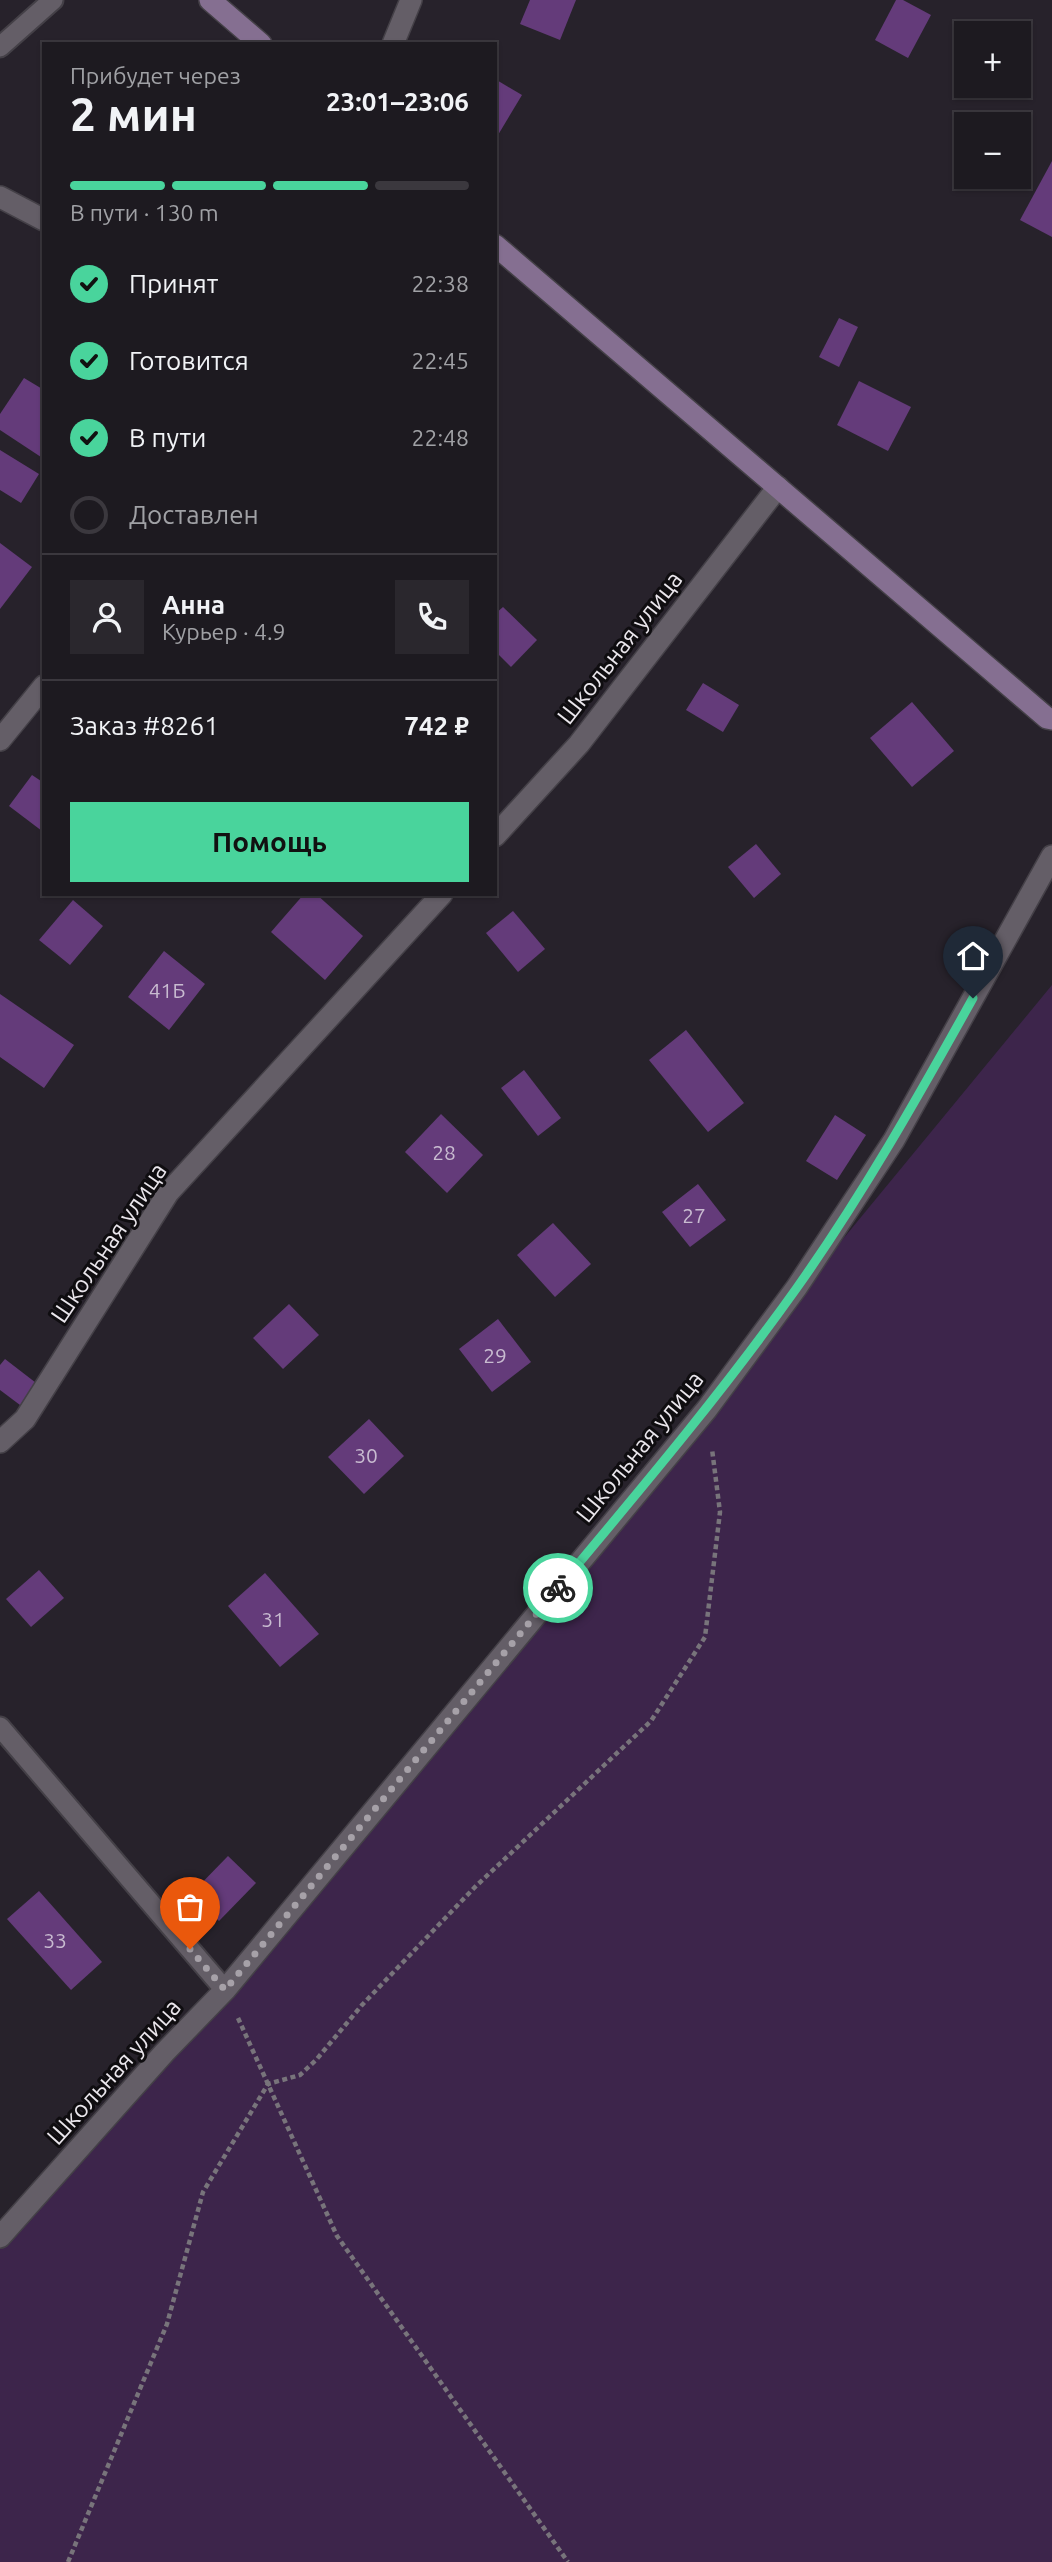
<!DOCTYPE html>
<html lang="ru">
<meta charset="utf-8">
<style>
:root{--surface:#1d1a20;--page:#2a272d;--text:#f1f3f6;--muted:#a0a1a5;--line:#3b383e;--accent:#49d49c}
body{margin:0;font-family:Ubuntu,sans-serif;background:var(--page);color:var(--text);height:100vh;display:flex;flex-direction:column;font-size:26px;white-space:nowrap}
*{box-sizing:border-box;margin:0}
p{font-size:23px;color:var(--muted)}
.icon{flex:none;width:38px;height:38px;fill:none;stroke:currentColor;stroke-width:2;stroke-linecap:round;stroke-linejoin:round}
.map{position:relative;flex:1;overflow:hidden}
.panel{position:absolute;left:42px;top:42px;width:455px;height:854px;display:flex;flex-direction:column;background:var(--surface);border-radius:0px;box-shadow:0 2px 5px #0004,0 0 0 2px var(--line)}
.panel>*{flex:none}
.controls{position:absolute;left:954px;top:21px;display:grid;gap:14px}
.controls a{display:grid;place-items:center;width:77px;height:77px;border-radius:0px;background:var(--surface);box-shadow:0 2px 5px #0004,0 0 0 2px var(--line);font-size:35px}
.pin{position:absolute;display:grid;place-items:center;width:60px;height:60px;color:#fff;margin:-72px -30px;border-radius:50% 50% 50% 0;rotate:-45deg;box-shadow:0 0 7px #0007}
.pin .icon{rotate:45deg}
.courier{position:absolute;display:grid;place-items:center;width:70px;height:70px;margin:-35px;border:5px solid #49d49c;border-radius:50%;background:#fff;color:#222;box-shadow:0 2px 9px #0007}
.headline em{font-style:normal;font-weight:700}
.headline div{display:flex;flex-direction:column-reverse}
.headline{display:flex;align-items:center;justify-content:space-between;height:119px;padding:0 28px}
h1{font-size:46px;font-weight:700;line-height:52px}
.bar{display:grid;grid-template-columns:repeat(4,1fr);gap:10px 7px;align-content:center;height:84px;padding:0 28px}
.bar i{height:9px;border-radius:5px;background:var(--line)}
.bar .selected{background:var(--accent)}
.bar p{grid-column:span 4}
.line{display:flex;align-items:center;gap:18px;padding:0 28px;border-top:2px solid var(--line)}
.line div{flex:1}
.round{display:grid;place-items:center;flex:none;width:74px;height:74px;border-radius:0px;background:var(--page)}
ol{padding:0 28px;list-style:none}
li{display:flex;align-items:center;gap:21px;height:77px}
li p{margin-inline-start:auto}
li .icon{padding:7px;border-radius:50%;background:var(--accent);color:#111;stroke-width:4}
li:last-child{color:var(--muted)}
li i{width:38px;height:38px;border:4px solid var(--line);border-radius:50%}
.primary-button{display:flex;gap:14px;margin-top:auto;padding:14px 28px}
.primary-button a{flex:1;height:80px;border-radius:0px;background:var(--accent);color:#111;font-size:28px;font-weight:700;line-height:80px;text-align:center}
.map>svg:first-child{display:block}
</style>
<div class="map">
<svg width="1052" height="2562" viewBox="0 0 1052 2562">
<rect width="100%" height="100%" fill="#27222b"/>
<path fill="#3d254b" d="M1052 985V2562H0V2249L164 2053 225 1990Z"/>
<g fill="#643b7a">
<path d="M530 0H576L560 40 520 24Z"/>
<path d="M896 0H903L931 15 908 58 875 40Z"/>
<path d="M495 79 522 95 495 140Z"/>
<path d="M1052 161V237L1020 220Z"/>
<path d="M839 318 858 327 839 367 819 357Z"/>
<path d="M24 378 44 390V459L0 430V414Z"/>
<path d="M859 381 911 407 888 451 837 425Z"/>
<path d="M0 450 39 474 21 503 0 490Z"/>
<path d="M0 543 32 567 0 609Z"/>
<path d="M503 607 537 640 511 667 495 651V614Z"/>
<path d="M703 683 739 705 723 732 686 710Z"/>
<path d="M912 702 954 751 912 787 870 738Z"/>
<path d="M32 775 44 783 42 831 9 806Z"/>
<path d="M756 844 781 874 754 898 728 867Z"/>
<path d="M304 894H316L363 936 325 980 271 932Z"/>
<path d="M73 900 103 926 70 965 39 940Z"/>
<path d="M513 911 545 949 518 972 486 933Z"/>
<path d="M164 951 205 984 169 1030 128 997Z"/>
<path d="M0 994 74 1045 44 1088 0 1057Z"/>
<path d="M686 1030 744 1103 708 1132 649 1060Z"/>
<path d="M524 1070 561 1118 538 1136 501 1088Z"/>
<path d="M441 1114 483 1155 447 1193 405 1152Z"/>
<path d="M835 1115 866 1135 837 1180 806 1161Z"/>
<path d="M698 1184 726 1220 690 1247 662 1212Z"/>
<path d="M553 1223 591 1264 555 1297 517 1255Z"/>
<path d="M289 1304 319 1335 283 1369 253 1338Z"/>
<path d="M498 1319 531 1362 492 1392 459 1349Z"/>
<path d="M5 1359 40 1386 24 1408 0 1390V1365Z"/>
<path d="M369 1419 404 1456 364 1494 328 1457Z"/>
<path d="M39 1570 64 1598 31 1627 6 1599Z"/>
<path d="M265 1573 319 1634 280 1667 228 1606Z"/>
<path d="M228 1856 256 1883 219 1921 191 1894Z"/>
<path d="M39 1891 102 1962 71 1990 7 1919Z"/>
</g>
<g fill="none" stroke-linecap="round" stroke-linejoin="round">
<g stroke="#444047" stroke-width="23">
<g id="lane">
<path d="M0 47 53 0"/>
<path d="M0 1727 225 1990"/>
</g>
</g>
<g stroke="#444047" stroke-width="24">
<g id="street">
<path d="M393 44 411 0"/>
<path d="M0 197 44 220"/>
<path d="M0 740 44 686"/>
<path d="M495 836 579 744 778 487"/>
<path d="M0 1442 25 1419 168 1193 442 894"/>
<path d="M0 2237 164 2053 225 1990 707 1409 797 1287 894 1140 1052 856"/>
</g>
</g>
<g stroke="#444047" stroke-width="24">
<g id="secondary">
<path d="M210 0 261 44"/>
<path d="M495 245 984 664 1047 718 1052 719"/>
</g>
</g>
<g stroke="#78747b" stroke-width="4.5" stroke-dasharray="5 3.5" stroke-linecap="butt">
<path d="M238 2018 337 2236 568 2562"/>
<path d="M68 2562 167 2324 203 2192 268 2084 300 2075 316 2060 362 2005 475 1887 651 1721 705 1637 720 1512 712 1449"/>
</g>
<use href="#lane" stroke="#645e67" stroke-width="19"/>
<use href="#street" stroke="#645e67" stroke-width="21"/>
<use href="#secondary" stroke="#856f91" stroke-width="21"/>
</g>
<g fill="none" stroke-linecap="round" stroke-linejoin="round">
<path stroke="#a6a1a8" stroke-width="7" stroke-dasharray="0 12.6" d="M190 1949 225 1990 558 1588"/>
<path stroke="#49d49c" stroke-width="9" d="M558 1588C640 1490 722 1393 796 1289 862 1196 918 1097 973 998"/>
</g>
<g text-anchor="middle" stroke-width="6" stroke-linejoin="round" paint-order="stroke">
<g font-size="21" fill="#c8bbd0">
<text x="167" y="998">41Б</text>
<text x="444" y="1160">28</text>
<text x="694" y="1223">27</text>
<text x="495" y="1363">29</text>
<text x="366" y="1463">30</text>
<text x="273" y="1627">31</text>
<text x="55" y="1948">33</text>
</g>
<g font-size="24" fill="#eae6ec" stroke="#0f0d10">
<text transform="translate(620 648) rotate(-52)" y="8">Школьная улица</text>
<text transform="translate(109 1243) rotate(-56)" y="8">Школьная улица</text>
<text transform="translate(640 1447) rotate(-51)" y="8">Школьная улица</text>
<text transform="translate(114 2072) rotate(-48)" y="8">Школьная улица</text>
</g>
</g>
</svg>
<div class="controls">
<a>+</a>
<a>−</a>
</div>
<div class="pin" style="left:190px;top:1949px;background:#ea580c"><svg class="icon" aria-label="bag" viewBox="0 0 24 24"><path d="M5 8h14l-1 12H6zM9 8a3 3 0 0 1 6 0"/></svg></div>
<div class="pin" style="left:973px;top:998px;background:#1f2937"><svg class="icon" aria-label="home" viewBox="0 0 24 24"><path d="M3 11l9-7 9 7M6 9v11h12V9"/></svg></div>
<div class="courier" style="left:558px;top:1588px"><svg class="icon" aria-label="bike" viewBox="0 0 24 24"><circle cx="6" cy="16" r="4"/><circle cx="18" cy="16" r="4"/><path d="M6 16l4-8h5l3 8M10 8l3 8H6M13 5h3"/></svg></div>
<section class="panel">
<div class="headline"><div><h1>2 мин</h1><p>Прибудет через</p></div><em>23:01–23:06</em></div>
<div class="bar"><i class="selected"></i><i class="selected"></i><i class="selected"></i><i></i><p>В пути · 130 m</p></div>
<ol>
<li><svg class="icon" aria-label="check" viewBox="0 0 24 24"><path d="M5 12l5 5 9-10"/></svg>Принят<p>22:38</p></li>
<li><svg class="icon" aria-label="check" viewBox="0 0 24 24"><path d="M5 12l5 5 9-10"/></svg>Готовится<p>22:45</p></li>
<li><svg class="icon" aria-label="check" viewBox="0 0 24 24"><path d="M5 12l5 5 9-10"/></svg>В пути<p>22:48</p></li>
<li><i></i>Доставлен</li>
</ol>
<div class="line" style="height:126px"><a class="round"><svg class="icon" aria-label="person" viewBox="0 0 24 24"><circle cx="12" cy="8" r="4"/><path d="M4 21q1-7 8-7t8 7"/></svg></a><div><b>Анна</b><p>Курьер · 4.9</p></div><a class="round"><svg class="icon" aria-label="phone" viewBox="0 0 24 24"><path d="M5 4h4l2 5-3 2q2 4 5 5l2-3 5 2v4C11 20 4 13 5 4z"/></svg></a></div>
<div class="line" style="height:91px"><div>Заказ #8261</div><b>742 ₽</b></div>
<div class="primary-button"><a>Помощь</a></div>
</section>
</div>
